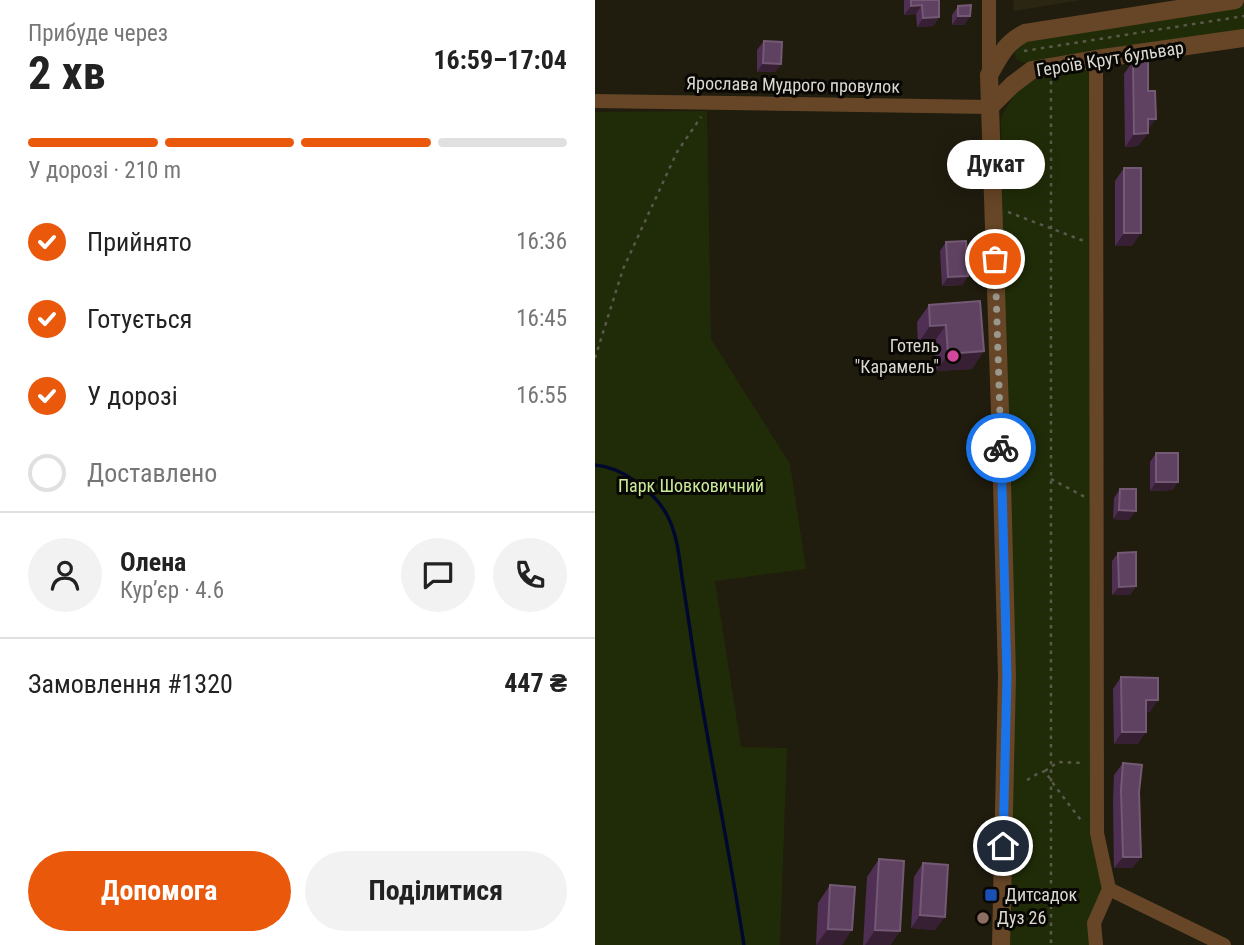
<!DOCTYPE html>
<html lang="uk">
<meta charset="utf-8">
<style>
:root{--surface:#fff;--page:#f2f2f2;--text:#222;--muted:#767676;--line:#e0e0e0;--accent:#ea580c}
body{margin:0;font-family:"Roboto Condensed",sans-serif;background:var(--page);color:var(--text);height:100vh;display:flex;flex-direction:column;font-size:26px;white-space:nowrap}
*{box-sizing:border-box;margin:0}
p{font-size:23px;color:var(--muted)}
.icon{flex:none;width:38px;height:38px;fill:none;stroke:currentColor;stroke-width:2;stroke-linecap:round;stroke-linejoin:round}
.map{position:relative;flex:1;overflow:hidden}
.sheet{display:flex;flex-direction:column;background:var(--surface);width:595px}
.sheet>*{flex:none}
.pin{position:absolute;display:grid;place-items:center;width:60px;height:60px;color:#fff;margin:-30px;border:4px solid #fff;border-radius:50%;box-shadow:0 2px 7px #0007}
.courier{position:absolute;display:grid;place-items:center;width:70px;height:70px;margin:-35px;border:5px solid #1a73e8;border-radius:50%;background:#fff;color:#222;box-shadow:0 2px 9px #0007}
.bubble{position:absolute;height:49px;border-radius:24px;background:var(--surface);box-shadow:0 4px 18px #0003;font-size:23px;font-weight:700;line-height:49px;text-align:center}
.headline em{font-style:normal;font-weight:700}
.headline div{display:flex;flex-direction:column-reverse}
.headline{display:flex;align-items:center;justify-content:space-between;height:119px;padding:0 28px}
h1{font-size:46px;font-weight:700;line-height:52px}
.bar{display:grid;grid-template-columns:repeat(4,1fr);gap:10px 7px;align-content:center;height:84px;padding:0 28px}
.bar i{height:9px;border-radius:5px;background:var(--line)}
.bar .active{background:var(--accent)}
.bar p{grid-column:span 4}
.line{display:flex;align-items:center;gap:18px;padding:0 28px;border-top:2px solid var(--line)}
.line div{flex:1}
.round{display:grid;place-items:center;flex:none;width:74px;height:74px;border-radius:37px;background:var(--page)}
ol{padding:0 28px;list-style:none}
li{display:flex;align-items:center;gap:21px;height:77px}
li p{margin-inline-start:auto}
li .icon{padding:7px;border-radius:50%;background:var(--accent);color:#fff;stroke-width:4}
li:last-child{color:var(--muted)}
li i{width:38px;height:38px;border:4px solid var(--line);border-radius:50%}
.action{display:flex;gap:14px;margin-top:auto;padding:14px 28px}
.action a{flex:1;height:80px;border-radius:42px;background:var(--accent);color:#fff;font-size:28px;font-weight:700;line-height:80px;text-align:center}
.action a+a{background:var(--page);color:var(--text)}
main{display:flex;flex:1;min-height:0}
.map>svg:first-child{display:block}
</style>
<main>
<section class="sheet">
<div class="headline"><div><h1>2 хв</h1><p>Прибуде через</p></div><em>16:59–17:04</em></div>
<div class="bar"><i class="active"></i><i class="active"></i><i class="active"></i><i></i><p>У дорозі · 210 m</p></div>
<ol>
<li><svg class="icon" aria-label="check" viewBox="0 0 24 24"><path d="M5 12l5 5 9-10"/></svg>Прийнято<p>16:36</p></li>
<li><svg class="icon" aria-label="check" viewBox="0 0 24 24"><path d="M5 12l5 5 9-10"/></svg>Готується<p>16:45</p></li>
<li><svg class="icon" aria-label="check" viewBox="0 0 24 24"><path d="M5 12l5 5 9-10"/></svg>У дорозі<p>16:55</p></li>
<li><i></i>Доставлено</li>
</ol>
<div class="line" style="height:126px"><a class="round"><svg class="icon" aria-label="person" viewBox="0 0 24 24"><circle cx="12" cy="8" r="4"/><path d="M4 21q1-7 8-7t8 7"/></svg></a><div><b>Олена</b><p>Кур’єр · 4.6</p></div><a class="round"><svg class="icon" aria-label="chat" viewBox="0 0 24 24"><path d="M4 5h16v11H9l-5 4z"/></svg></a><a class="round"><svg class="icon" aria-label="phone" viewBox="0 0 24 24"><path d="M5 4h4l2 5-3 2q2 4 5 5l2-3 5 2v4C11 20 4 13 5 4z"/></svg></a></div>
<div class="line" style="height:91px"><div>Замовлення #1320</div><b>447 ₴</b></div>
<div class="action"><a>Допомога</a><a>Поділитися</a></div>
</section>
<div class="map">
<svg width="649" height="945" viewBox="0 0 649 945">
<rect width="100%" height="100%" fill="#201d0f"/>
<path fill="#2b2612" d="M418 0H486L419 11Z"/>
<g fill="#202c08">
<path d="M649 4V31L430 63 422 60 418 48 424 42Z"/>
<path d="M494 69 497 832 507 887 506 898 494 922V945H412L406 118C412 107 418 94 429 86 446 73 473 72 494 69Z"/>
<path d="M112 111 116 339 195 464 211 569 120 581 146 747 192 748 185 945H0V112Z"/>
</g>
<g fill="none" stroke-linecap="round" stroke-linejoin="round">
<path stroke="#000830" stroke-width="3.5" d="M0 465C27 467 59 491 72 515 82 534 84 555 87 577 91 603 95 629 99 656 114 752 134 848 149 945"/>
<g stroke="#5a574b" stroke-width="2.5" stroke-dasharray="3.5 5" stroke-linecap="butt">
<path d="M429 51 649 16"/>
<path d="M456 81V945"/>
<path d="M413 212 489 241"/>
<path d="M0 358 28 269 82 152 106 117"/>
<path d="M456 479 490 497"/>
<path d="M450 771 463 762 488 763"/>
<path d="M432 780 442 774 450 771 457 782 488 823"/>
</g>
<g stroke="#674627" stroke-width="14">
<path d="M394 73V0"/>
<path d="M0 101 395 107"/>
<path d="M514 889 629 945"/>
<path d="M501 945 499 923 514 889 502 833 501 59"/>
</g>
<g stroke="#674627" stroke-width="18">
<path d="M395 107 417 85 437 70 501 59 649 38"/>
<path d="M406 945 412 676 406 443 394 75C405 56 410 43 430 33L640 0"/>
</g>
</g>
<g fill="#502f54">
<path d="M309 0H344V17L338 26 322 27 321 14 309 15Z"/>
<path d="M363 6 375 16 369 25H357V15Z"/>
<path d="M169 41 186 64 180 72H162V50Z"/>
<path d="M538 61 553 133 543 146 530 147 529 74Z"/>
<path d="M529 168 537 246H520V181Z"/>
<path d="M351 242 373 276 367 285 347 286 345 251Z"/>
<path d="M385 301 377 369 341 371 339 342 323 343 322 322 334 305Z"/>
<path d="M561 453 583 482 577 490 555 491V462Z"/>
<path d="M525 489 534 520 518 519 519 498Z"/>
<path d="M523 553 541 586 535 595H517V561Z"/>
<path d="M526 677 555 712H551L543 744H519L518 689Z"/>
<path d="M528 763 544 792 546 857 537 868H519L518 801 519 775Z"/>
<path d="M284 859 305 931 295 945H268L272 877Z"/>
<path d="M328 863 340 930 316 928 319 877Z"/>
<path d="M235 885 247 945H221L223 903Z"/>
</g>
<g fill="#372033">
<path d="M327 5 321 14 309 15 316 6Z"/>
<path d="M363 16H375L369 25H357Z"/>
<path d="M344 17 338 26 322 27 328 18Z"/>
<path d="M168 63 186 64 180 72H162Z"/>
<path d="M553 119H561L551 132Z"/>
<path d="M553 133 543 146 530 147 539 134Z"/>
<path d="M529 233H546L537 246H520Z"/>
<path d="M373 276 367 285 347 286 353 277Z"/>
<path d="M351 325 339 342 323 343 335 326Z"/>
<path d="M389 351 377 369 341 371 353 354Z"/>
<path d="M561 482H583L577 490 555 491Z"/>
<path d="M524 510 541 511 534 520 518 519Z"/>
<path d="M541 586 535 595H517L524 587Z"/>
<path d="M551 700H563L555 712H543Z"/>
<path d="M527 732H551L543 744H519Z"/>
<path d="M528 857H546L537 868H519Z"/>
<path d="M325 915 350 917 340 930 316 928Z"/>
<path d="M233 929 257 930 247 945H221Z"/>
<path d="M280 930 305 931 295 945H270Z"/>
</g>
<g fill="#5f4162" stroke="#735973" stroke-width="2">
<path d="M316 0H344V17L328 18 327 5 316 6Z"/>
<path d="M376 5 375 16H363V6Z"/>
<path d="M169 41 187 42 186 64 168 63Z"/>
<path d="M553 60V91H560L561 119H553V133L539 134 538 61Z"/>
<rect x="529" y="168" width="17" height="65"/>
<path d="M371 241 373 276 353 277 351 242Z"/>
<path d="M385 301 389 351 353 354 351 325 335 326 334 305Z"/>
<rect x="561" y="453" width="22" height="29"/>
<path d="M525 489H541V511L524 510Z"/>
<path d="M541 552V586L524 587 523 553Z"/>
<path d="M526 677 563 678V700H551V732H527Z"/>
<path d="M528 763 547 765 544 792 546 857H528L526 789Z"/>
<path d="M284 859 309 861 305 931 280 930Z"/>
<path d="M328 863 353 865 350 917 325 915Z"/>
<path d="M235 885 260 887 257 930 233 929Z"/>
</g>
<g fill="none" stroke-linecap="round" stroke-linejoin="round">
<path stroke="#9a978c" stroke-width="7" stroke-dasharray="0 12.6" d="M400 259 406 448"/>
<path stroke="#1a73e8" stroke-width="9" d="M406 448 412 676 408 846"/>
</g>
<circle fill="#d1479c" stroke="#080703" stroke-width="2.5" cx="358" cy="356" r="7"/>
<rect fill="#1a4fb4" stroke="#080703" stroke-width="2.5" x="389" y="888" width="14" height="14" rx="3.5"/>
<circle fill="#8d6e63" stroke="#080703" stroke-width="2.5" cx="388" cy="918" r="7"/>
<g text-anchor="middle" stroke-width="6" stroke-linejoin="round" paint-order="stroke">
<g font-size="18" fill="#dbd9d0" stroke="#080703">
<text transform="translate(515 59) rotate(-9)" y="6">Героїв Крут бульвар</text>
<text transform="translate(198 85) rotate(1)" y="6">Ярослава Мудрого провулок</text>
</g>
<g font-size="18" fill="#dbd9d0" stroke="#080703" text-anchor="start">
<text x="344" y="352" text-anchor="end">Готель<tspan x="344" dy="21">"Карамель"</tspan></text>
<text x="410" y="901">Дитсадок</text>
<text x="402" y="924">Дуз 26</text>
</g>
<g font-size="18" fill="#caea98" stroke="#080703">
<text x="96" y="492">Парк Шовковичний</text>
</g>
</g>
</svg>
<div class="pin" style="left:400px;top:259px;background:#ea580c"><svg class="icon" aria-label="bag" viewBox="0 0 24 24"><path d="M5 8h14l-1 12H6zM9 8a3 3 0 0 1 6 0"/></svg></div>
<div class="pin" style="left:408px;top:846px;background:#1f2937"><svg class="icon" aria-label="home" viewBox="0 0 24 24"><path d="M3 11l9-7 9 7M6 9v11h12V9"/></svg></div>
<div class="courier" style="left:406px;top:448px"><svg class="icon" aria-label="bike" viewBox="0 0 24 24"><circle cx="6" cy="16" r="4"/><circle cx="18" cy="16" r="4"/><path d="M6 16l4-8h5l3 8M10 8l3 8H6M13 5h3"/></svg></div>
<div class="bubble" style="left:352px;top:140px;width:98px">Дукат</div>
</div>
</main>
